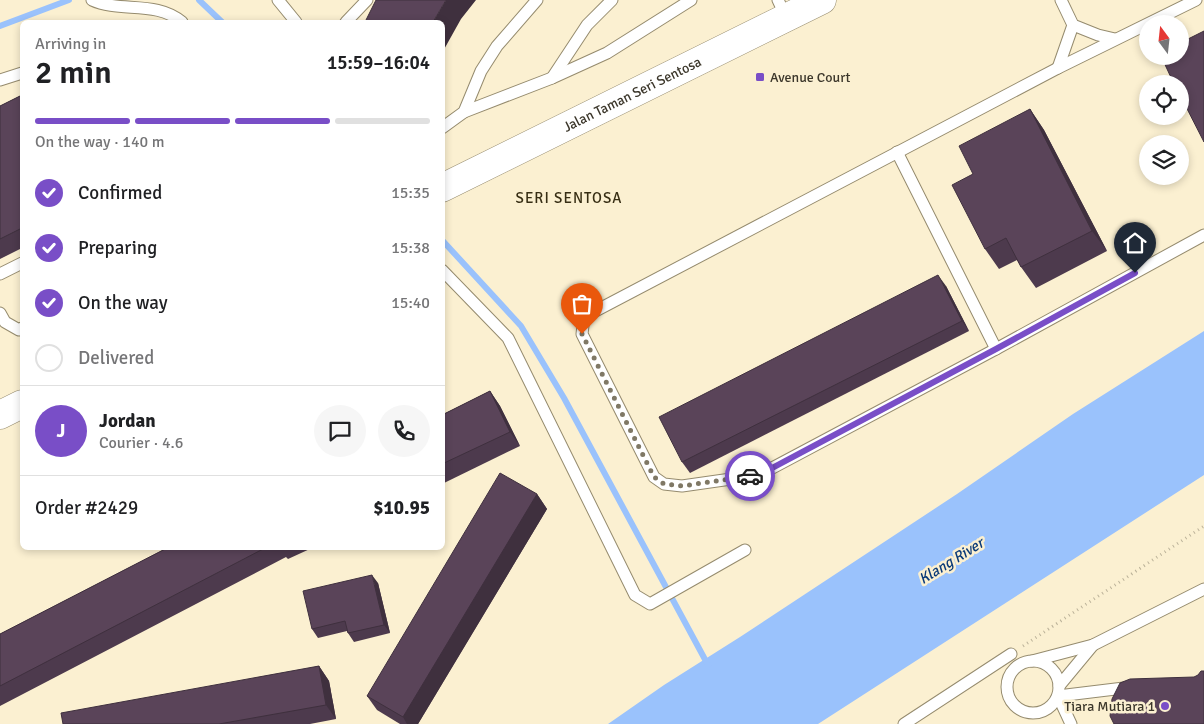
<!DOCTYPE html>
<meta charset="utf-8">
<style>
:root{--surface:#fff;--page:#f6f6f6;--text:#202124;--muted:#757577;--line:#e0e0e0;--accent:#794ec7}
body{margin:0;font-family:Signika,sans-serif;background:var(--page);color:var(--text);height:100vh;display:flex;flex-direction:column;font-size:19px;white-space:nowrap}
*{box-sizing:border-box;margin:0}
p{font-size:16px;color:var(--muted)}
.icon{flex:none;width:28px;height:28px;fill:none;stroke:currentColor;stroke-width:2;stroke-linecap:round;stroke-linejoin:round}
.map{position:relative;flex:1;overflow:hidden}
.details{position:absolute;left:20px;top:20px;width:425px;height:530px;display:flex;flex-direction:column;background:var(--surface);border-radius:8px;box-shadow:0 2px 8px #0003}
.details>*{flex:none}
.needle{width:32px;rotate:345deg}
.fabs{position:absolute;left:1139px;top:15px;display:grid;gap:10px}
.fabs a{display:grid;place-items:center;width:50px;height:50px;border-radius:50%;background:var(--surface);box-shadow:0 2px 8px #0003;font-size:25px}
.pin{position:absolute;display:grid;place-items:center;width:42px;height:42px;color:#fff;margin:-51px -21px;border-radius:50% 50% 50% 0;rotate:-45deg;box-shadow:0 0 5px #0007}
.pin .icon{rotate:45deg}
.courier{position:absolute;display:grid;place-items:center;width:50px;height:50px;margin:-25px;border:4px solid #794ec7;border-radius:50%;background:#fff;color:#222;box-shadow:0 1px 6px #0007}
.summary em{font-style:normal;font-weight:600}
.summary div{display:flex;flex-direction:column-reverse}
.summary{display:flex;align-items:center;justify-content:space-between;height:85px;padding:0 15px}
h1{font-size:32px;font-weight:600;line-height:38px}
.bar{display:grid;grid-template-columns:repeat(4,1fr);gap:8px 5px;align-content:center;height:60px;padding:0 15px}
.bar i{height:6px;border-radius:4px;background:var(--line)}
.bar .current{background:var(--accent)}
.bar p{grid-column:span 4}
.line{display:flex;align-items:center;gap:12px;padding:0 15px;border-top:1px solid var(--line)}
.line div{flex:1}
.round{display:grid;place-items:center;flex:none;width:52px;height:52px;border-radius:26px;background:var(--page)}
ol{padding:0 15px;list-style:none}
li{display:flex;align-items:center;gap:15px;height:55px}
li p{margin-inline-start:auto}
li .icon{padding:5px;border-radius:50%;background:var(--accent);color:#fff;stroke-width:4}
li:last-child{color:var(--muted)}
li i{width:28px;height:28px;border:2px solid var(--line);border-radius:50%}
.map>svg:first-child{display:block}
</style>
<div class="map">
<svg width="1204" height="724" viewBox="0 0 1204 724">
<rect width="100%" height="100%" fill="#fbf0d1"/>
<path fill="#9ac2fc" d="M1204 331V475L818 724H608L664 685 740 637 957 494 1073 414Z"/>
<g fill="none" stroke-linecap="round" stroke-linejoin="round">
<g stroke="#9ac2fc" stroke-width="6">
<path d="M199 0 222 22"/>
<path d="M0 26 69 0"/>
<path d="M442 240 521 326 564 398 708 665"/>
</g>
<g stroke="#958b6e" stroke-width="13">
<g id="lane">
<path d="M92 0C120 13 156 0 182 22"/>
<path d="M278 0 296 22"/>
<path d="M778 0 786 17"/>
<path d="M1061 0 1073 25 1098 35 1115 39"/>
<path d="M1196 0 1058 68 584 317 582 334 654 477 664 484 682 486 759 475 996 349 1204 235"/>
<path d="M346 22 367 0"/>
<path d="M1058 68 1073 25"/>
<path d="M552 78 587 25 612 0"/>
<path d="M0 80 22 73"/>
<path d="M464 112 552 78 607 53 691 0"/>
<path d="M442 128 464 112 481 71 497 46 537 0"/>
<path d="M897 152 996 349"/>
<path d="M442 270 508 338 635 595 650 604 745 550"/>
<path d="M0 274 22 263"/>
<path d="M0 313 5 322 19 330 22 328"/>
<circle cx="1033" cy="687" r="26"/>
<path d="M1032 661 1093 645 1204 589"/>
<path d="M1059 686 1093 645"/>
<path d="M904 724 1011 654"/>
<path d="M1071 724 1058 696 1132 687"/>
</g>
</g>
<g stroke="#958b6e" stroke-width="29">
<g id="secondary">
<path id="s1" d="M442 188 822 0"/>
<path d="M0 415 22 404"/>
</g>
</g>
<path stroke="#bbb299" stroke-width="3" stroke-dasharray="1 4" stroke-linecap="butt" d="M1023 646 1204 526"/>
<use href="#lane" stroke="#fff" stroke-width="11"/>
<use href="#secondary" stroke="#fff" stroke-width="28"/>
</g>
<g fill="#4d3a4d">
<path d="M22 95V248L0 259V106Z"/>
<path d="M1030 109 1044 130 1107 251 1036 288 1021 267 1017 260 999 269 985 249 973 174Z"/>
<path d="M946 286 969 331 690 473 682 462Z"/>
<path d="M490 391 500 406 520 446 442 484V415Z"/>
<path d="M537 494 547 509 418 724H400L377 710 367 696Z"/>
<path d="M167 548H312L288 559 286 557 0 706V634Z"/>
<path d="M378 583 390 633 354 642 348 633 347 631 318 638 312 629Z"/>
<path d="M319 666 329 681 336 719 310 724H63Z"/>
</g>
<g fill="#3f303e">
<path d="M446 0H476L461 19 442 53V22H433Z"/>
<path d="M1030 109 1044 130 1107 251 1092 231Z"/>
<path d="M938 275 946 286 969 331 962 321Z"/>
<path d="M490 391 500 406 520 446 510 432Z"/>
<path d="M537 494 547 509 418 724H407L403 717Z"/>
<path d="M372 575 378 583 390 633 384 625Z"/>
<path d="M319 666 329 681 336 719 326 705Z"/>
</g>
<g fill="#5a4459" stroke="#3f303e">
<path d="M376 0H446L433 22H365Z"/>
<path d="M1204 31V142L1180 95V84H1174L1161 56H1180V43Z"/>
<path d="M22 95V228L0 239V106Z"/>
<path d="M1030 109 1092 231 1021 267 1006 238 985 249 952 185 973 174 959 146Z"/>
<path d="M938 275 962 321 682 462 659 417Z"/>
<path d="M490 391 510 432 442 464V415Z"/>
<path d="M500 473 537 494 403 717 367 696Z"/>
<path d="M167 548H265L0 686V634Z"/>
<path d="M372 575 384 625 348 633 345 621 312 629 303 591Z"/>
<path d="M319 666 326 705 219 724H63L61 713Z"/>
<path d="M1201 671H1204V724H1114L1110 716 1112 699 1120 683 1130 679 1194 677 1198 675Z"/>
</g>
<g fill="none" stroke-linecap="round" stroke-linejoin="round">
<path stroke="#7f7865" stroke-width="5" stroke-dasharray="0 9" d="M582 334 654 477 664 484 682 486 750 476"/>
<path stroke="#794ec7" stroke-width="6" d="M750 476 759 475 996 349 1135 273"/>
</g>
<g fill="#794ec7" stroke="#fbf0d1" stroke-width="2">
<rect x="755" y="72" width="10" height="10" rx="2.5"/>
<circle cx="1165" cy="706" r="5"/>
</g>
<g text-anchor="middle" stroke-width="5" stroke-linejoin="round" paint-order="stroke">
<g font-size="14" fill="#3c372b" stroke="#fbf0d1" text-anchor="start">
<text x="770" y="82">Avenue Court</text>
<text x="1155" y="711" text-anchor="end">Tiara Mutiara 1</text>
</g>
<g font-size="14" fill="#3c372b" stroke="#fbf0d1">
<text dy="5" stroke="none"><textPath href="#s1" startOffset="212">Jalan Taman Seri Sentosa</textPath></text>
</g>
<g font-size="15" letter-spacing="1" fill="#372e14" stroke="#fbf0d1">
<text x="569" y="203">SERI SENTOSA</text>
</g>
<g font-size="15" font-style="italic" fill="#0a3a78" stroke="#fbf0d1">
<text transform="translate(951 561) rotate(-32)" y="5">Klang River</text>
</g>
</g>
</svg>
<div class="fabs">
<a><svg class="needle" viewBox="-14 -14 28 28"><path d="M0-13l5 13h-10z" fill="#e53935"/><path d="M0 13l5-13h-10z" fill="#757577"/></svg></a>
<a><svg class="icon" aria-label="locate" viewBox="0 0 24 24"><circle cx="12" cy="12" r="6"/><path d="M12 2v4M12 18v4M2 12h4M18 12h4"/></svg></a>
<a><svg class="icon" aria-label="layers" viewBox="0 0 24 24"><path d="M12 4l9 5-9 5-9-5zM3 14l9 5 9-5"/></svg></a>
</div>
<div class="pin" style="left:582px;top:334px;background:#ea580c"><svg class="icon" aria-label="bag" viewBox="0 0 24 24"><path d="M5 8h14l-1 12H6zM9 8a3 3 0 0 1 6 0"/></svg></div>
<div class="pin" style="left:1135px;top:273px;background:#1f2937"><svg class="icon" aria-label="home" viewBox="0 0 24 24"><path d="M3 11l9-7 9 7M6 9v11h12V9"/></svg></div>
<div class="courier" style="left:750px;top:476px"><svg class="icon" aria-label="car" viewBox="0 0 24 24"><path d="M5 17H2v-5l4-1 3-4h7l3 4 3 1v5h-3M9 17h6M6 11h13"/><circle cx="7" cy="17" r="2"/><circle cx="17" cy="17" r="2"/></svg></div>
<section class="details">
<div class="summary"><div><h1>2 min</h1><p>Arriving in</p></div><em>15:59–16:04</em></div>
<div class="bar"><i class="current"></i><i class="current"></i><i class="current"></i><i></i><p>On the way · 140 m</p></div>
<ol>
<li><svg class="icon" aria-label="check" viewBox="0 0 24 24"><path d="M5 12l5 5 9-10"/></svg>Confirmed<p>15:35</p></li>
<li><svg class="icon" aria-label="check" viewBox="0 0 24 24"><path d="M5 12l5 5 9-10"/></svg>Preparing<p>15:38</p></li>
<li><svg class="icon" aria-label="check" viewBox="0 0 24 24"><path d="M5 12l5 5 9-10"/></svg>On the way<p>15:40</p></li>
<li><i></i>Delivered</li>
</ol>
<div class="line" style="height:90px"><b class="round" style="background:var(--accent);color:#fff">J</b><div><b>Jordan</b><p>Courier · 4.6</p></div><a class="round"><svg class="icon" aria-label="chat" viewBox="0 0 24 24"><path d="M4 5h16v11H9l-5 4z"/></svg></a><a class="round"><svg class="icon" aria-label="phone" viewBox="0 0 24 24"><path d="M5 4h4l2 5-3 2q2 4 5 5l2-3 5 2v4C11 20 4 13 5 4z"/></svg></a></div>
<div class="line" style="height:65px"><div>Order #2429</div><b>$10.95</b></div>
</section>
</div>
